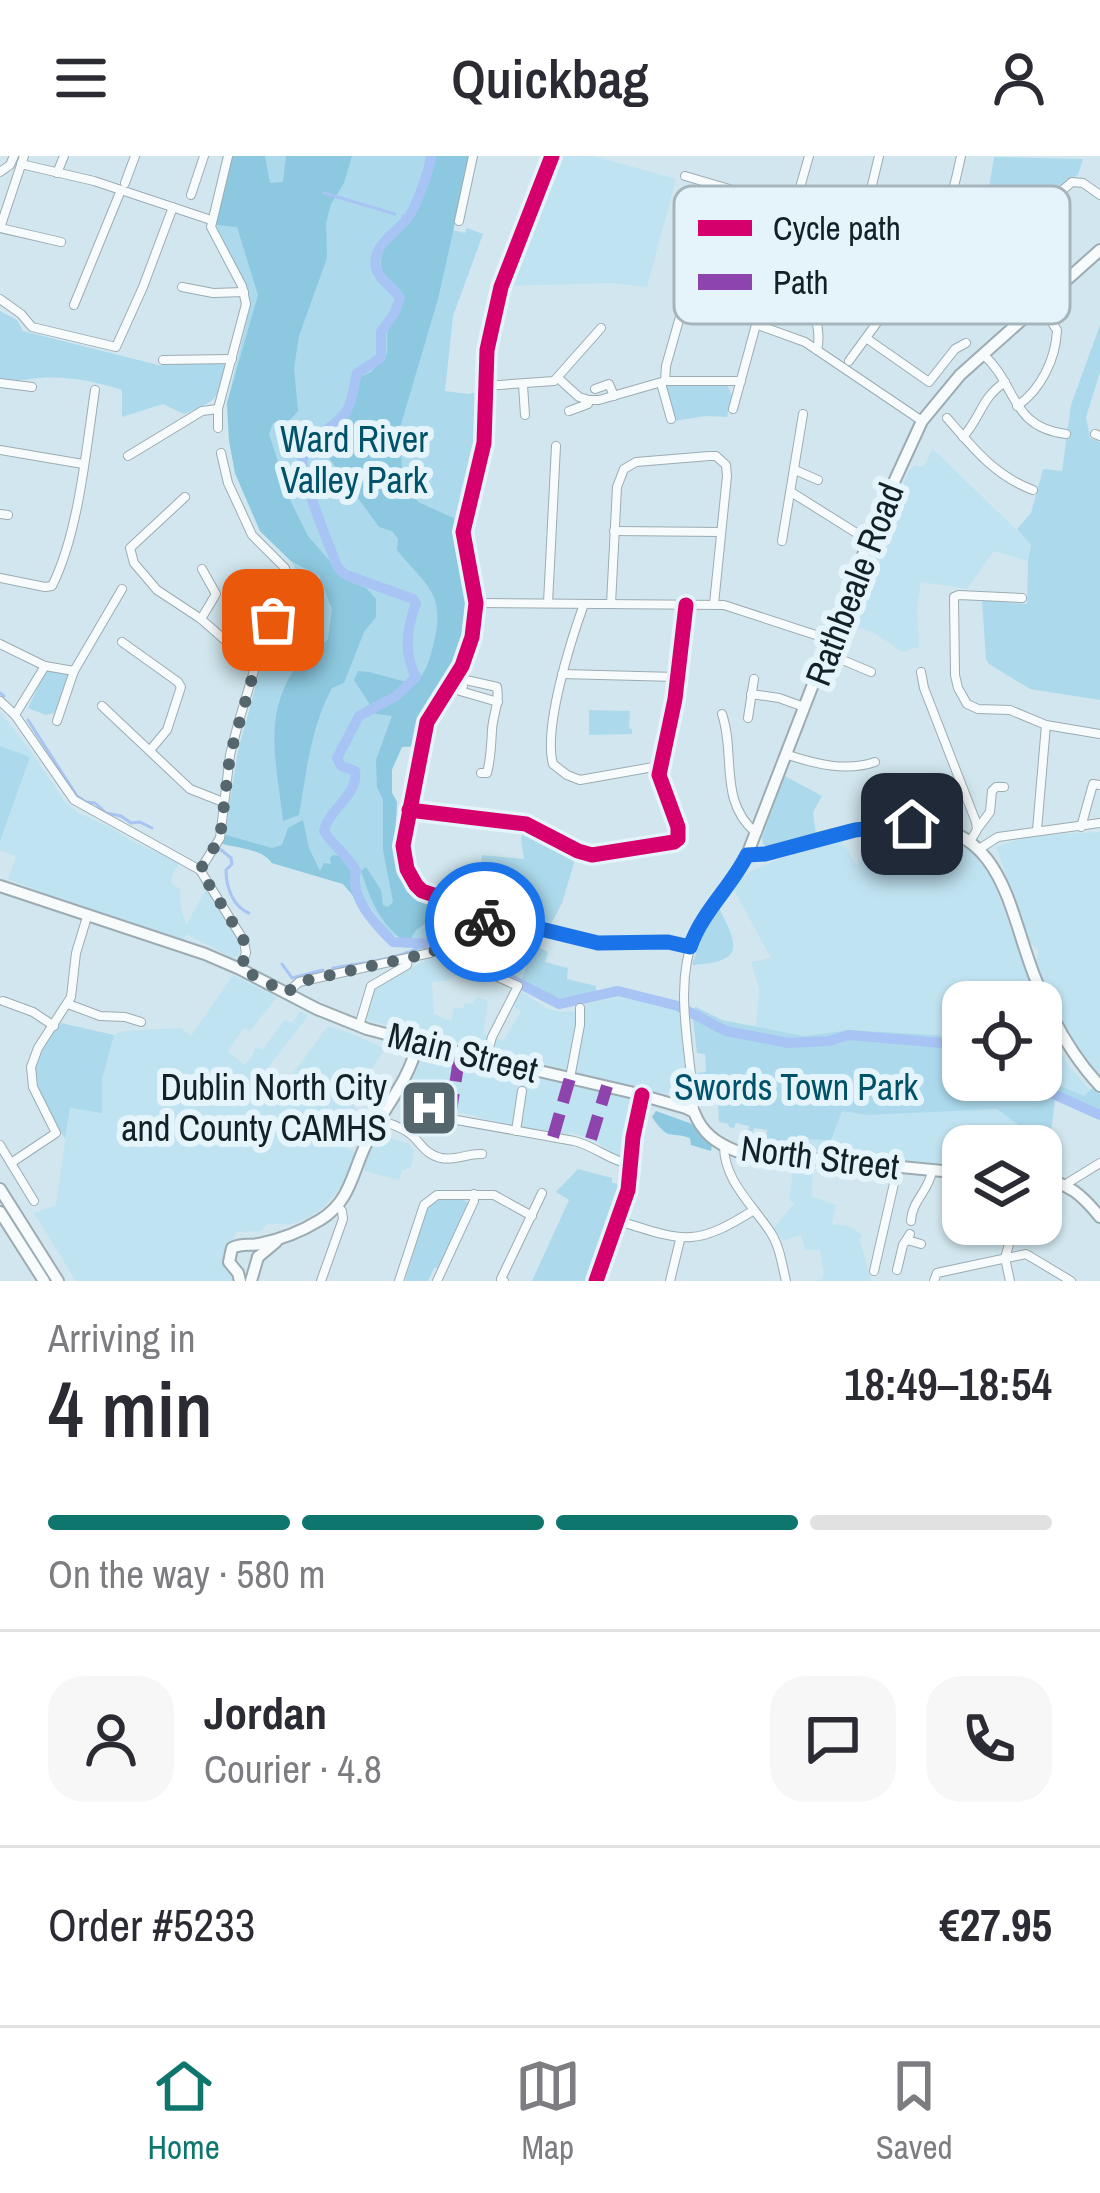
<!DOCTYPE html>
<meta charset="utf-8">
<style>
:root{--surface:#fff;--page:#f7f7f7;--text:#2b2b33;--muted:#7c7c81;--line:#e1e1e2;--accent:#0f766e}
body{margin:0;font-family:"Archivo Narrow",sans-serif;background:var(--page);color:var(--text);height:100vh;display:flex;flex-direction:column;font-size:45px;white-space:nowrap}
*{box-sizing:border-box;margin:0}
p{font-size:39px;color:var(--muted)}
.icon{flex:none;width:66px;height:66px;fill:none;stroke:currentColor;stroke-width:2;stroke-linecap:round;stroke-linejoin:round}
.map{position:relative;height:1125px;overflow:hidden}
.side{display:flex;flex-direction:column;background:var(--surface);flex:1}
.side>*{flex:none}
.tools{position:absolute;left:942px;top:825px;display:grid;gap:24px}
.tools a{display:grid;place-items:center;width:120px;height:120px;border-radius:24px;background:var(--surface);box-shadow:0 3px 9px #0004;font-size:60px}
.pin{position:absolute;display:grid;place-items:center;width:102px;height:102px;color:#fff;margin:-51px;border-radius:24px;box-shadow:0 6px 18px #0006}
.courier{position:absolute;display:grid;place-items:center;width:120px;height:120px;margin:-60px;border:9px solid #1a73e8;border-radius:50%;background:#fff;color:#222;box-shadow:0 3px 15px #0007}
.summary em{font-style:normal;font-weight:600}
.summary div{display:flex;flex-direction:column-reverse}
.summary{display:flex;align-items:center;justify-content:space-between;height:204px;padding:0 48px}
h1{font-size:78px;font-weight:600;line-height:90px}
.bar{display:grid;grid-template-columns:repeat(4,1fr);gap:18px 12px;align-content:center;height:144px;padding:0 48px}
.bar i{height:15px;border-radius:9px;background:var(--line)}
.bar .on{background:var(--accent)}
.bar p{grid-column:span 4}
.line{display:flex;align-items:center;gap:30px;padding:0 48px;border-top:3px solid var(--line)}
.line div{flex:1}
.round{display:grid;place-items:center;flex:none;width:126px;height:126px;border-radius:36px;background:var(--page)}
header{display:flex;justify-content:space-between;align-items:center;height:156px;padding:0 48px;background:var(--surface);font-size:54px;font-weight:600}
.menu{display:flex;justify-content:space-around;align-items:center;height:168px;border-top:3px solid var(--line);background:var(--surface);font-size:33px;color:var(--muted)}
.menu a{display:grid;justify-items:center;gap:6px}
.menu .on{color:var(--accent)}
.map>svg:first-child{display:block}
</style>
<header><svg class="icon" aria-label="menu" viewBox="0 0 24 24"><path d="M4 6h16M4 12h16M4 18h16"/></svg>Quickbag<svg class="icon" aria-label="person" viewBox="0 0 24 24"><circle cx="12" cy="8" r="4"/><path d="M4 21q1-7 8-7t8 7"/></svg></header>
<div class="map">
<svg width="1100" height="1125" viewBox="0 0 1100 1125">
<rect width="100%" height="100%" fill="#d1e6ee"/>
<g fill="#c0e3f2">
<path d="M559 0H594L676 23 647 131 611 127 508 130 553 23Z"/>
<path d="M933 293 1030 387V401L1028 405 994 395 967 433 921 426 917 452 919 491 902 496 875 477 843 466 874 385 885 369 909 315 915 309 923 311Z"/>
<path d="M0 556 30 594 65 646 78 657 108 670 133 686 180 706 173 717 171 727 180 733 181 752 186 769 208 731 236 780 240 793 238 802 231 801 186 778 184 784 179 783 111 764 8 723 16 700 0 694Z"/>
<path d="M884 669 934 676 951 682 994 711 998 737 1017 791 1029 807V823L1038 846H963V887L939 879 849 874 804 880 756 872 759 833 751 806 771 802 733 732 749 716 838 679 857 710Z"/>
<path d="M1100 676V922L1073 887 1063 869 1061 840 1048 837 1035 807 1039 795 1030 787 996 691 1027 680Z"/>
<path d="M501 768 538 783 521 825 463 797 470 781 489 770Z"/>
<path d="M440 797 484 817 480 826 456 819 448 824 432 826 434 858 451 865 454 851 463 853 465 847 473 848 477 841 488 845 483 878 503 885 521 855 511 849 519 833 546 852 560 856 584 855 585 848 620 841 680 853 689 940 657 936 366 864 365 861 375 830Z"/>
<path d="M233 819 277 841 250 875 244 872 228 895 244 909 251 902 256 891 262 894 285 864 293 867 300 855 308 860 254 930 272 946 328 870 357 880 385 893 352 941 356 945 353 950 357 954 334 985 356 997 344 1027 324 1051 307 1062 292 1068H268L261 1075 236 1076 231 1087 234 1125H76L34 1057 56 1049 70 952 102 956V924L114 879 123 875 181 872 191 880Z"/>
<path d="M1041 854 1056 891 1069 910 1090 934 1084 940 1041 922Z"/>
<path d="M425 897 457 906 551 922 637 944 628 1001 621 1003 594 984 570 976 568 979 485 964 473 959 427 952 424 954 403 940 418 903Z"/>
<path d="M997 953 1031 979 1030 990H963V1009L909 1007 830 995 828 997 798 995V983L841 955Z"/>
<path d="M378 978 409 988 414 995 411 1011 402 1015 399 1024 364 1015 368 994Z"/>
<path d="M794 1007 814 1009 811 1040 836 1049 832 1068 848 1070 862 1078 860 1084 871 1125H813L822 1123 824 1117 820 1094H805L801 1079 782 1085 774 1072 794 1048 789 1042Z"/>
</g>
<g fill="#acdaec">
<path d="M231 0H470L452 74 465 77 467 72 483 78 453 160 445 235 468 238 480 236 477 305 460 362 458 385 472 443 461 505 429 556 418 590 402 591 392 614V637L397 646 394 696 404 722 419 739 464 751 477 765 435 793 415 798 411 783 400 782 389 777 368 748 357 744 343 728 272 707C262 693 239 692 223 688L238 595 265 496 300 420 291 405 260 375 235 317 229 284 227 247 251 147 247 130 216 75Z"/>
<path d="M994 1 1083 3 1078 19 1070 23 1017 69 1009 58 986 50Z"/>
<path d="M0 155 17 164 23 175 158 209 225 207C219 244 218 244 184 258L163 248 122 261V234C97 226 68 220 41 222 25 223 16 226 0 224Z"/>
<path d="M1100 169V216L1086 261 1090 282 1100 286V544L1030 533 989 508 986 503 982 444 1027 448 1028 405 1031 389 1017 373 1031 357 1043 313 1062 315 1071 249Z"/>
<path d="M727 229 732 239 727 261 706 260 674 265 665 230Z"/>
<path d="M47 513 71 520 54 557 46 559 28 552Z"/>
<path d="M589 554 630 555 629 572 632 573V578L589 579Z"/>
<path d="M0 590 30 601 0 685Z"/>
<path d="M785 620 822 640 813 656 816 679 768 691 763 689 762 681Z"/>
<path d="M524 673 538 676 577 697 562 747 550 770 541 769 537 764 534 767 500 760 476 749 482 699 524 703 521 683Z"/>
<path d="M719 752C739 791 744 806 692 809L703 775Z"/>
<path d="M535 789 548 796 545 806 568 812 567 823 596 830V838C560 847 552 845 521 825Z"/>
<path d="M696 851 722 864 804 880 849 874 939 879 963 887V924H1041V922L1084 940 1092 932 1100 938V964L1055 942 1049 995H1046V990L997 953 868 959 842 955 831 984 799 983 798 995 785 994 784 990H779V994L766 993 767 974 754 972 751 981 748 980 749 970 736 967 734 972 729 971 728 968 719 966 718 947H712L713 941 699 942 697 917 706 916 705 898 697 897 692 854Z"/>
<path d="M61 867 114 879 102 924V957L70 952 65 983C36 928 18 922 61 867Z"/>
<path d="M578 1013 612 1022V1027L621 1028 619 1033 622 1034 604 1085 597 1094 600 1108 590 1125H532L569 1044 556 1036Z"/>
<path d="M442 1042H462L469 1048 440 1112H434L428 1125H405L426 1055 429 1050Z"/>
</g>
<g fill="#8cc8df">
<path d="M231 0H265L270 27 283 26 286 0H352L344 27 331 48 326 67 327 102 299 180 294 212 298 255 290 264 273 267 269 278 291 346 308 380 346 424 366 432 376 443V461L364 476 344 527 332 532C310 573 307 614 299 659L283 665C278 616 262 561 293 516 302 503 317 493 328 483L332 453 319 420 291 405 260 375 235 317 229 284 227 247 258 139 237 71 216 69Z"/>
<path d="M433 0H470L438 143 399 275 403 324 418 346 460 365C456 410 480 441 467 487 457 525 426 551 418 590L402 591 392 613V637L397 646 394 696 404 722 412 733 419 739 453 749 416 774 411 782H400C377 762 370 742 361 715L366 711 381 734 383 749 388 751 393 746 383 694V644L377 631 376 604 392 560 376 558 354 524 358 515 369 516 414 528C427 516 430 503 434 486 446 436 425 429 397 394L398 383 392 375 379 371 321 291 350 258 358 222 371 216 387 198C388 190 386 177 389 170 393 159 409 150 401 137 395 125 381 123 381 107 381 85 402 77 412 62 422 46 425 26 433 9Z"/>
<path d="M303 664 309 692 320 715 324 707 331 708 330 702 333 699 340 700 351 708V723L357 744 343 728 272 707C262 693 239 692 223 688L226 679 272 692 282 689 288 672Z"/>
<path d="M656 955 692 968 712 989 711 995 691 989 690 982C669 975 669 986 652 961Z"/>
</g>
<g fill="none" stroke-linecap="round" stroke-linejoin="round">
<g stroke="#a8c4f4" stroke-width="3">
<path d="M324 37 395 58"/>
<path d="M403 60 409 62"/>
<path d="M0 537 4 540"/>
<path d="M28 564 77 640 86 646 95 647 106 657 121 660 131 667 140 666 152 672"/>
<path d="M220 693 231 702 232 708 226 714C226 731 233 751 249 757"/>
<path d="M282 808 292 822 323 814"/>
<path d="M333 812C358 807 404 804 423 788"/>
</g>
<g stroke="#a8c4f4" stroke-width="10">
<path d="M431 0C429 15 416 53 406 64 395 78 371 90 376 112 379 124 394 132 400 142L394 158 381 176V202L357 217C354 228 353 244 347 254 337 272 306 281 303 302 299 319 330 390 337 410L344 418 413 443 416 447C407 472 403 497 416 521L396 540 359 560 337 602 341 610 355 615C359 639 329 652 324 675 333 690 348 699 356 715 349 741 375 768 393 786L432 788 455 794 559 848 618 835 678 850 726 875 788 887 829 885 848 879 942 887 963 894"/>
<path d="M1022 924 1100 959"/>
</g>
<g stroke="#9cacb2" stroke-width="10">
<g id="minor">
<path d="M21 8 94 25 211 64"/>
<path d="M0 16 10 9 14 0"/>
<path d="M57 17 64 0"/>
<path d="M685 20 777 47 786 59 733 253"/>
<path d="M125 27 135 0"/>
<path d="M191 39 204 0"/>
<path d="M797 42 809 0"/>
<path d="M865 58C943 76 944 79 961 0"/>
<path d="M1030 60 1059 92"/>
<path d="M459 65 473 0"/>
<path d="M0 72 24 0"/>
<path d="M0 72 61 86"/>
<path d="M182 131 213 137 244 136"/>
<path d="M994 136 998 100 1007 82 1072 26 1083 27 1100 39"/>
<path d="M0 143 21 158 32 171 116 191 143 131 173 51"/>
<path d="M74 149 121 34"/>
<path d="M758 169 805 186 922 265"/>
<path d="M866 182 929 226 955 193 966 187"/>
<path d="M817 194C823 171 808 150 816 127 821 112 838 105 847 91 866 63 871 32 879 0"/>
<path d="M983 198C1018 230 1010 271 1066 278"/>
<path d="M163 204 232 203"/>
<path d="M849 205 892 146 906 137 925 134H990L1021 164"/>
<path d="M558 222 579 241 589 244"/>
<path d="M665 225 666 210 717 30"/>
<path d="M0 227 32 231"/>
<path d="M661 227 671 263"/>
<path d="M523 229 525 259"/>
<path d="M485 230 554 225 601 172"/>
<path d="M595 233 609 228 614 240"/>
<path d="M1017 250C1041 234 1056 202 1057 174L1046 158"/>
<path d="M569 255 588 248 589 244H599L665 225H741"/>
<path d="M947 262C973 292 995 320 1033 334"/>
<path d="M218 272V253L246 148 242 130 211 71 228 0"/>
<path d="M1095 278 1100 280"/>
<path d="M963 281C981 261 981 242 1005 226"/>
<path d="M0 294 83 308"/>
<path d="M128 300 202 255 218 253"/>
<path d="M795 314 818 324"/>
<path d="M791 336 858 378 870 382"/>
<path d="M185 341 130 392 134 407 157 434 201 463 226 485 259 498"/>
<path d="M0 358 8 359"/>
<path d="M614 375 721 376"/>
<path d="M782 385 803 258"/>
<path d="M0 422 45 431 52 430C79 376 86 294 95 234"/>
<path d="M1022 442 959 439 954 441 955 519 958 532 967 548 978 553 1010 554 1046 569 1100 578"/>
<path d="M476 447 724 449 831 484"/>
<path d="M548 447 556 290"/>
<path d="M584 448C571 484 543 572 553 608L567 619 580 624 659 610"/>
<path d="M611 448 617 331 624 313 636 306 709 300H716L726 309 727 320 714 448"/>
<path d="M201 463 216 438 202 413"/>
<path d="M122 486 178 526 181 531 167 574 151 593"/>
<path d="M0 488 45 510 74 515"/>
<path d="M826 497 871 516"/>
<path d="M921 516 924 532 976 666 977 674 970 685"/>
<path d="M562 518 676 521"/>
<path d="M457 519 466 524 497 531C500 546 493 558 492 574 491 589 491 602 487 617H481"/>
<path d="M463 530 460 535 498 546"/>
<path d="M751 538 779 542 804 551"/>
<path d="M0 545 15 559 74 644 200 714 244 785 246 797 240 813"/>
<path d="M102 550 190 633 223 646"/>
<path d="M722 558C736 599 718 645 756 677"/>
<path d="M15 559 45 510"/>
<path d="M748 562 754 523"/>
<path d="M57 565 74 515 122 433"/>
<path d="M788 599C816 608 846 616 875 606"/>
<path d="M409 654 526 668 578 695 592 699 674 686 678 683V671L659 619 675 543 686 449"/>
<path d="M1081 671 1093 628 1100 629"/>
<path d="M978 672 990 656 992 635 996 631H1004"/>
<path d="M1037 674 1046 569"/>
<path d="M979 693 998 681 1100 667"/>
<path d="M200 714 220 682 230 599 238 568 259 498 288 429 285 412 252 379 228 327 221 297"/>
<path d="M487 765 467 750 422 735 416 729 407 713 403 690 427 566 462 510 472 481 476 447 463 376 484 287 487 194 501 131 552 0"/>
<path d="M440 795 518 830 492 881 486 902"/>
<path d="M287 837 299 826 430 797 495 763 598 787 667 786 690 791"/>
<path d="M3 845 33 856 54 870"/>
<path d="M68 848 100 860 125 861 141 866"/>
<path d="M359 870 371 830 407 809 408 802"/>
<path d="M570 922 580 869V852"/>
<path d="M411 952 423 958 574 985C595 990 610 1005 630 1008"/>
<path d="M694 955C692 897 672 833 695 777 707 749 734 727 747 699"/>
<path d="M380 963C389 968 401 971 409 977 421 986 424 998 441 1002 456 1005 468 997 482 998"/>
<path d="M516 975 522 935"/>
<path d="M0 989 34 1045"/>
<path d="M724 990C724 1025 753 1049 771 1077 780 1091 782 1109 786 1125"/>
<path d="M11 1007 56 977 33 931 31 911 38 892 71 841 76 797 87 761"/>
<path d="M1066 1028 1100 1007"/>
<path d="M619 1065C683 1085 694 1092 754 1054"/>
<path d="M911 1065C912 1044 929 1035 932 1015"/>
<path d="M978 1072V1068"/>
<path d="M907 1084 921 1088"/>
<path d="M897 1114 903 1089 910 1078"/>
<path d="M874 1115 898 1010"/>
<path d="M321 1125 343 1063 342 1055 337 1049"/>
<path d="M399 1125 424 1049 437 1039H494L532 1060"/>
<path d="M437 1125 474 1045V1038"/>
<path d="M504 1125 501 1123 542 1037"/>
<path d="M596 1125 628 1034 633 981 642 939"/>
<path d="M670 1125 680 1084"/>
<path d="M934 1125 937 1117 1026 1098 1071 1125"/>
<path d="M1010 1125 1005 1102 1015 1068"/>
</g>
</g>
<g stroke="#9cacb2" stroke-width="14">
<g id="major">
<path d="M1100 94 960 219 922 265 877 363 747 699 765 698C812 685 861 668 910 668 1003 669 1008 752 1034 819 1050 860 1070 898 1100 930"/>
<path d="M0 730 205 798 240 813 317 853 367 873 431 890 630 936 686 952 694 956C702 977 716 987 736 995L963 1017"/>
<path d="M1041 1023C1069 1027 1082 1039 1100 1061"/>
<path d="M0 1033 58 1125"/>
<path d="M0 1056 44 1125"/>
<path d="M258 1101 276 1086"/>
<path d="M240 1125 238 1117 229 1106 232 1092C242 1087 248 1090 259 1088 279 1084 302 1075 320 1064 351 1045 352 1016 367 986 385 949 407 929 418 887"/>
<path d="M251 1125 258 1101"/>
</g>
</g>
<use href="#minor" stroke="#f8fbfc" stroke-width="8"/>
<use href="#major" stroke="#f8fbfc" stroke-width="10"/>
<g stroke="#8e44ad" stroke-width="12" stroke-dasharray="24 12" stroke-linecap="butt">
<path d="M450 961 460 897"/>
<path d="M553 981 570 922"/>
<path d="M591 983 607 930"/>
</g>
<g stroke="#e5f4fa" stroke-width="22">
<g id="cycleway">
<path d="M409 654 526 668 578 695 592 699 674 686 678 683V671L659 619 675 543 686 449"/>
<path d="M487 765 467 750 422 735 416 729 407 713 403 690 427 566 462 510 472 481 476 447 463 376 484 287 487 194 501 131 552 0"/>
<path d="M596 1125 628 1034 633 981 642 939"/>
</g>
</g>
<use href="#cycleway" stroke="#d6006c" stroke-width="15"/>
</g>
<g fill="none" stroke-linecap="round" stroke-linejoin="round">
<path stroke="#55666d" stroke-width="12" stroke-dasharray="0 21.6" d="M273 464 259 498 230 599 220 682 200 714 244 785 246 796 241 813 287 837 299 826 430 797 485 766"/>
<path stroke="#1a73e8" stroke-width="15" d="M485 766 500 763 598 787 668 786 690 791C702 756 731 731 747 699L765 698 855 674 912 668"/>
</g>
<defs>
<g id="hospital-square" transform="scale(3)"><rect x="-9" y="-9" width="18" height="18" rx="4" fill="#55666d" stroke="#e5f4fa"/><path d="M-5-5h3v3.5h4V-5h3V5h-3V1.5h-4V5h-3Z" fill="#fff"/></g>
</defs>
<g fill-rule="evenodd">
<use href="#hospital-square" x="429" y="952"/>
</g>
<g text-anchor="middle" stroke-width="12" stroke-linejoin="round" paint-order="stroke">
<g font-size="36" fill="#00526a" stroke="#e5f4fa">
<text x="354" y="296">Ward River<tspan x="354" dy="41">Valley Park</tspan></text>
<text x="796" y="944">Swords Town Park</text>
</g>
<g font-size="36" fill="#122127" stroke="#e5f4fa">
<text transform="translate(854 428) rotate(-69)" y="13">Rathbeale Road</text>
<text transform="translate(463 896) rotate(14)" y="13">Main Street</text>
<text transform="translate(820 1001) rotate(7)" y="13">North Street</text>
</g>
<g font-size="36" fill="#122127" stroke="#e5f4fa" text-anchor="end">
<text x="387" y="944">Dublin North City<tspan x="387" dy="41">and County CAMHS</tspan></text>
</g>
</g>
<rect x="674" y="30" width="396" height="138" rx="18" fill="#e5f4fa" stroke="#a6b5bb" stroke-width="3"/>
<rect x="698" y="64" width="54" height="16" fill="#d6006c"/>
<rect x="698" y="118" width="54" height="16" fill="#8e44ad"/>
<g font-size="33" fill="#122127">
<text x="773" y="84">Cycle path</text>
<text x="773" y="138">Path</text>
</g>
</svg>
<div class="tools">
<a><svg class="icon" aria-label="locate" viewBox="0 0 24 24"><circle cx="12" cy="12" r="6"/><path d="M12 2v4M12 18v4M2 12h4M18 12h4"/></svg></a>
<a><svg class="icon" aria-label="layers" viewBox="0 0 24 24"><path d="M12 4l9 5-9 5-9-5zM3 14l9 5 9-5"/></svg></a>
</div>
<div class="pin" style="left:273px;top:464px;background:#ea580c"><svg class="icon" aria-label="bag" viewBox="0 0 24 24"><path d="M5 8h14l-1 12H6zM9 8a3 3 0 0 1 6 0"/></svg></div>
<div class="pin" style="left:912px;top:668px;background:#1f2937"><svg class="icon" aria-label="home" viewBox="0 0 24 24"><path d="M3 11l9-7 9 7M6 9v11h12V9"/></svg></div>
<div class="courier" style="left:485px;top:766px"><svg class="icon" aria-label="bike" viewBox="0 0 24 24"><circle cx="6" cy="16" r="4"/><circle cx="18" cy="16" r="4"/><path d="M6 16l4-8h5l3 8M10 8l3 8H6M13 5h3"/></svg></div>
</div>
<section class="side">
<div class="summary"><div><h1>4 min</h1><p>Arriving in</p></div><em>18:49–18:54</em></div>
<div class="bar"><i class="on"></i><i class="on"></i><i class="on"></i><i></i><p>On the way · 580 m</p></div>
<div class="line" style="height:216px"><a class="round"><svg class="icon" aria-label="person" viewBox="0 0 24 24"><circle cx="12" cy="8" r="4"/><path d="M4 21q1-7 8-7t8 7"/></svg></a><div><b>Jordan</b><p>Courier · 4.8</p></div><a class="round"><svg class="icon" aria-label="chat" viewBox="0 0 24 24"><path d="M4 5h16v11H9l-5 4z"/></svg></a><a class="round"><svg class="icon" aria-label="phone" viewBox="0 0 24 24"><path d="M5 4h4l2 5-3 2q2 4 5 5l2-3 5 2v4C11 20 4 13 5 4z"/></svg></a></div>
<div class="line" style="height:156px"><div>Order #5233</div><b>€27.95</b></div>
</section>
<nav class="menu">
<a class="on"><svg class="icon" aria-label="home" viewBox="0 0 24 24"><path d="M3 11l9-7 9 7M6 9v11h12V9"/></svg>Home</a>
<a><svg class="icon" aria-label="map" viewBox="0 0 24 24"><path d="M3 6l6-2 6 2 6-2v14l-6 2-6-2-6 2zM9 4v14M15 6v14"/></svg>Map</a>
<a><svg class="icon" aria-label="saved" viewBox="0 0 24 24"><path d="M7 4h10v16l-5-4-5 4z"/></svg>Saved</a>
</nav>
